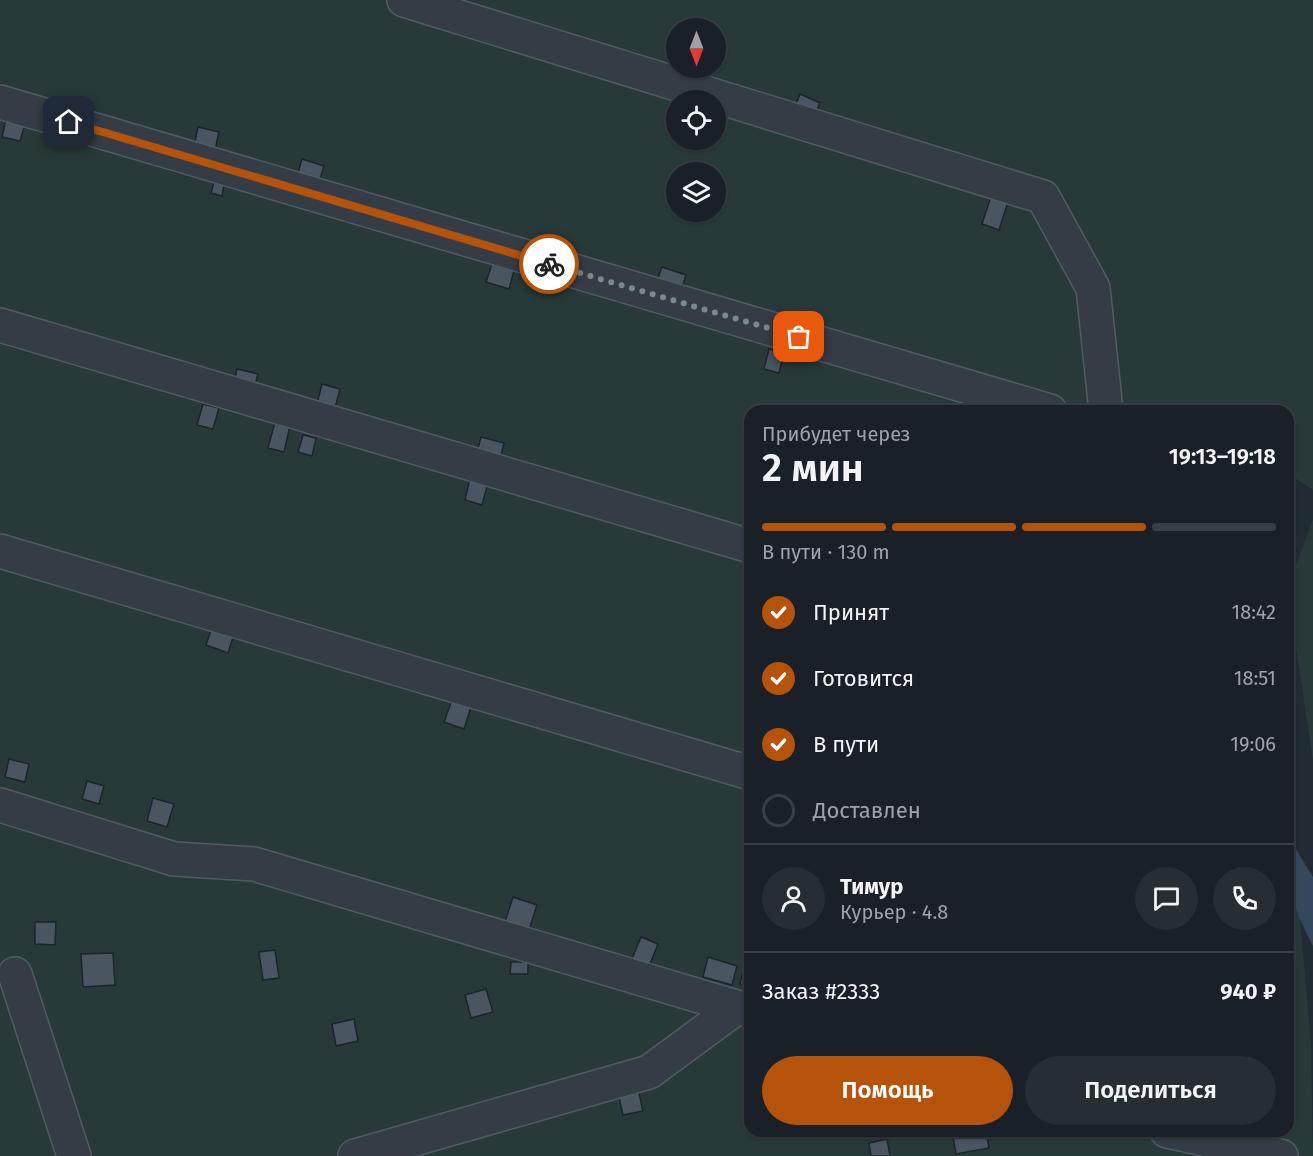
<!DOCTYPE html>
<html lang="ru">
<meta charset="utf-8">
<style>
:root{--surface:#192027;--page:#262d33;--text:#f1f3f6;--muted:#9fa3a7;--line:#373e44;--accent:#b45309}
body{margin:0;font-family:"Fira Sans",sans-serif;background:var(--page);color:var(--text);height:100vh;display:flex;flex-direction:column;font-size:22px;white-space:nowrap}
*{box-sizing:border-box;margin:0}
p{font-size:20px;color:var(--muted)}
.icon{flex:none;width:33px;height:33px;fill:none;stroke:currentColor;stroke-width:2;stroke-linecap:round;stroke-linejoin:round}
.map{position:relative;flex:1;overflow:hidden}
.side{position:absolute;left:744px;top:405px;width:550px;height:732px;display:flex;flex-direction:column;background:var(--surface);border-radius:18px;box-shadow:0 2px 4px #0004,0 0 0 2px var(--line)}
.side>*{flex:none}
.needle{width:39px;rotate:180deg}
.tools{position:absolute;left:666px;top:18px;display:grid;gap:12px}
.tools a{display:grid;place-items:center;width:60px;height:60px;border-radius:50%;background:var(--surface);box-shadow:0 2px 4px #0004,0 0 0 2px var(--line);font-size:30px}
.pin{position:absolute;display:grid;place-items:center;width:51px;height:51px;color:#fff;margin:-26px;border-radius:12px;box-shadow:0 3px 9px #0006}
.courier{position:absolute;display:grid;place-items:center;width:60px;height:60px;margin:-30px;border:4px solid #b45309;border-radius:50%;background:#fff;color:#222;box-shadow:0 2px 8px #0007}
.headline em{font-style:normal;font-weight:600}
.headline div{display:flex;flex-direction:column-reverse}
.headline{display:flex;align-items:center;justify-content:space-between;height:102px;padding:0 18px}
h1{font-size:39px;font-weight:600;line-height:45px}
.bar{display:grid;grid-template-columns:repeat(4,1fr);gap:9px 6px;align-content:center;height:72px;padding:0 18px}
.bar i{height:8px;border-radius:4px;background:var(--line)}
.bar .on{background:var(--accent)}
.bar p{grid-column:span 4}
.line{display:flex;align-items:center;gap:15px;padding:0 18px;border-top:2px solid var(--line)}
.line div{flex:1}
.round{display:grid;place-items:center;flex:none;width:63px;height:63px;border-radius:32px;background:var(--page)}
ol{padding:0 18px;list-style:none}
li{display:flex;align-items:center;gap:18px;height:66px}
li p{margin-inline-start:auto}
li .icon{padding:6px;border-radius:50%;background:var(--accent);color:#fff;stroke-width:4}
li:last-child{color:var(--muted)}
li i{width:33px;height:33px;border:3px solid var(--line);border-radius:50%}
.action{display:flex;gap:12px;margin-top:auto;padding:12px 18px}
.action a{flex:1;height:69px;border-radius:36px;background:var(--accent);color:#fff;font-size:24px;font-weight:600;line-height:69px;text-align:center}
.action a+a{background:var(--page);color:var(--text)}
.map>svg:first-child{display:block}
</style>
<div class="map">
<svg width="1313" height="1156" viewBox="0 0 1313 1156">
<rect width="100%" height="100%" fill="#212b34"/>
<g fill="#273a39" fill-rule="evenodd">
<path d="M0 0H1313V490L1289 474 1288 411H750V1131H1288L1289 794 1311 1044 1313 1156H0ZM676 28H716V68H676ZM676 100H716V140H676ZM676 172H716V212H676Z"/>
<path d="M1313 519V761L1288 593 1289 584Z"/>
</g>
<path fill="#35485b" d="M1288 836 1313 877V946C1290 903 1288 884 1288 836Z"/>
<g fill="#495560" stroke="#1b242c" stroke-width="1.5">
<path d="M800 94 820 103 813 120 793 112Z"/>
<path d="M6 119 25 124 20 141 2 137Z"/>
<path d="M198 127 219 132 214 155 193 151Z"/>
<path d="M302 159 324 166 317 189 295 183Z"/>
<path d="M214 182 224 185 222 196 211 193Z"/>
<path d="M992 193 1009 199 999 230 982 224Z"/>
<path d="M492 264 514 271 509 289 486 282Z"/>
<path d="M662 267 686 275 680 295 655 286Z"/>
<path d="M769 349 784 353 779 373 764 369Z"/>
<path d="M237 369 258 374 253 392 233 387Z"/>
<path d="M322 384 340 389 334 412 316 408Z"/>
<path d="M203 404 219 408 213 429 197 425Z"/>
<path d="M275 422 290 426 284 452 268 448Z"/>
<path d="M303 435 316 438 312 456 298 452Z"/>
<path d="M481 437 504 443 498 467 475 460Z"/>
<path d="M470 478 488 483 482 505 465 500Z"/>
<path d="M213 624 235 631 228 653 206 645Z"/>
<path d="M452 700 471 707 464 729 444 722Z"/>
<path d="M9 759 29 764 25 782 5 777Z"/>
<path d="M87 781 104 786 99 804 82 799Z"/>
<path d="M153 798 174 804 167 827 147 821Z"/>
<path d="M513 897 537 905 529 930 505 922Z"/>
<path d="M35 922H56L55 945 35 944Z"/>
<path d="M641 937 658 944 648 969 631 961Z"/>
<path d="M275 950 279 978 263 980 259 952Z"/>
<path d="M113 953 115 985 83 987 81 954Z"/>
<path d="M708 957 737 966 732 985 703 977Z"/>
<path d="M511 962H528V974H510Z"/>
<path d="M745 963 750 964V987L740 984Z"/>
<path d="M486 989 493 1012 471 1018 465 995Z"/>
<path d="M354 1019 358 1041 336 1046 332 1024Z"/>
<path d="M639 1093 643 1111 623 1115 619 1097Z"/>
<path d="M952 1131H986L989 1148 956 1154Z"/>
<path d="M887 1139 890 1156H871L869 1143Z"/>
</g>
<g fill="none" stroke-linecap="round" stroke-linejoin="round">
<g stroke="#515b63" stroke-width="36">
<g id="minor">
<path d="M404 0 1043 197 1093 288 1106 411"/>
<path d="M0 102 1050 411"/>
<path d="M0 325 750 546"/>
<path d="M0 551 750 773"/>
<path d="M0 805 174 859 254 864 750 1011"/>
<path d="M15 974 74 1156"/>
<path d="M1167 1131 1281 1156"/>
<path d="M355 1156 649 1072 736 1008"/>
</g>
</g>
<use href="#minor" stroke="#343d45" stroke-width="33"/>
</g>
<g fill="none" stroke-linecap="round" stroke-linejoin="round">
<path stroke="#7d8790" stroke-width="6" stroke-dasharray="0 10.8" d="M549 264 799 337"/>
<path stroke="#b45309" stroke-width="8" d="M69 122 549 264"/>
</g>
</svg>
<div class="tools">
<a><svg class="needle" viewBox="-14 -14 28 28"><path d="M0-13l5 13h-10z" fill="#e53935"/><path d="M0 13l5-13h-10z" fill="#9fa3a7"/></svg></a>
<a><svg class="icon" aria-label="locate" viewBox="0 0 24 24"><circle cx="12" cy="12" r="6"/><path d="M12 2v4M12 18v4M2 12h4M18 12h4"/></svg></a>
<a><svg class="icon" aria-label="layers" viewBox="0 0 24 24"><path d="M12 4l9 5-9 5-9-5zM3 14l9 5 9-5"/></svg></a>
</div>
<div class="pin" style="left:799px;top:337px;background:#ea580c"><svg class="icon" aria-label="bag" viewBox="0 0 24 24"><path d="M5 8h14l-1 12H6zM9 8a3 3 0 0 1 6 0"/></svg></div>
<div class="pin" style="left:69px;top:122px;background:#1f2937"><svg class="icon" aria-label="home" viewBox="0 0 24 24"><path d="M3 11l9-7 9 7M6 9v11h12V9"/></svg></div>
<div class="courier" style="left:549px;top:264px"><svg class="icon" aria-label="bike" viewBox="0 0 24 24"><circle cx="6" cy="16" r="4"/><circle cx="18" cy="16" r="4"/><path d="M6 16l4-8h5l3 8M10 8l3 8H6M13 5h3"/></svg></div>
<section class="side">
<div class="headline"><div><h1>2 мин</h1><p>Прибудет через</p></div><em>19:13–19:18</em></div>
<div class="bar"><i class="on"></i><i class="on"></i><i class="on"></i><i></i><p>В пути · 130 m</p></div>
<ol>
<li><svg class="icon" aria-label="check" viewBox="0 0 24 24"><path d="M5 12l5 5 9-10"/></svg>Принят<p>18:42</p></li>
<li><svg class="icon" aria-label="check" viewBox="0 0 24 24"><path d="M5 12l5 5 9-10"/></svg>Готовится<p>18:51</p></li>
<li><svg class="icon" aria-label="check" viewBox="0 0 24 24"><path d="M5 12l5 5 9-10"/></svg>В пути<p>19:06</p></li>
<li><i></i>Доставлен</li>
</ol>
<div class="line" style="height:108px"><a class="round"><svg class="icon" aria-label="person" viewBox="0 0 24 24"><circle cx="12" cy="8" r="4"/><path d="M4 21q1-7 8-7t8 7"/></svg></a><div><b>Тимур</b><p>Курьер · 4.8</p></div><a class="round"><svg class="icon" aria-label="chat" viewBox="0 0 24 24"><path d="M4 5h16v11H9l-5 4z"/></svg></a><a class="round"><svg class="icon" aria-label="phone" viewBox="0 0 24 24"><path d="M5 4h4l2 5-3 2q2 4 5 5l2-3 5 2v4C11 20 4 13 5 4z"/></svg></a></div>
<div class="line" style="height:78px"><div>Заказ #2333</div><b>940 ₽</b></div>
<div class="action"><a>Помощь</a><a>Поделиться</a></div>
</section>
</div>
